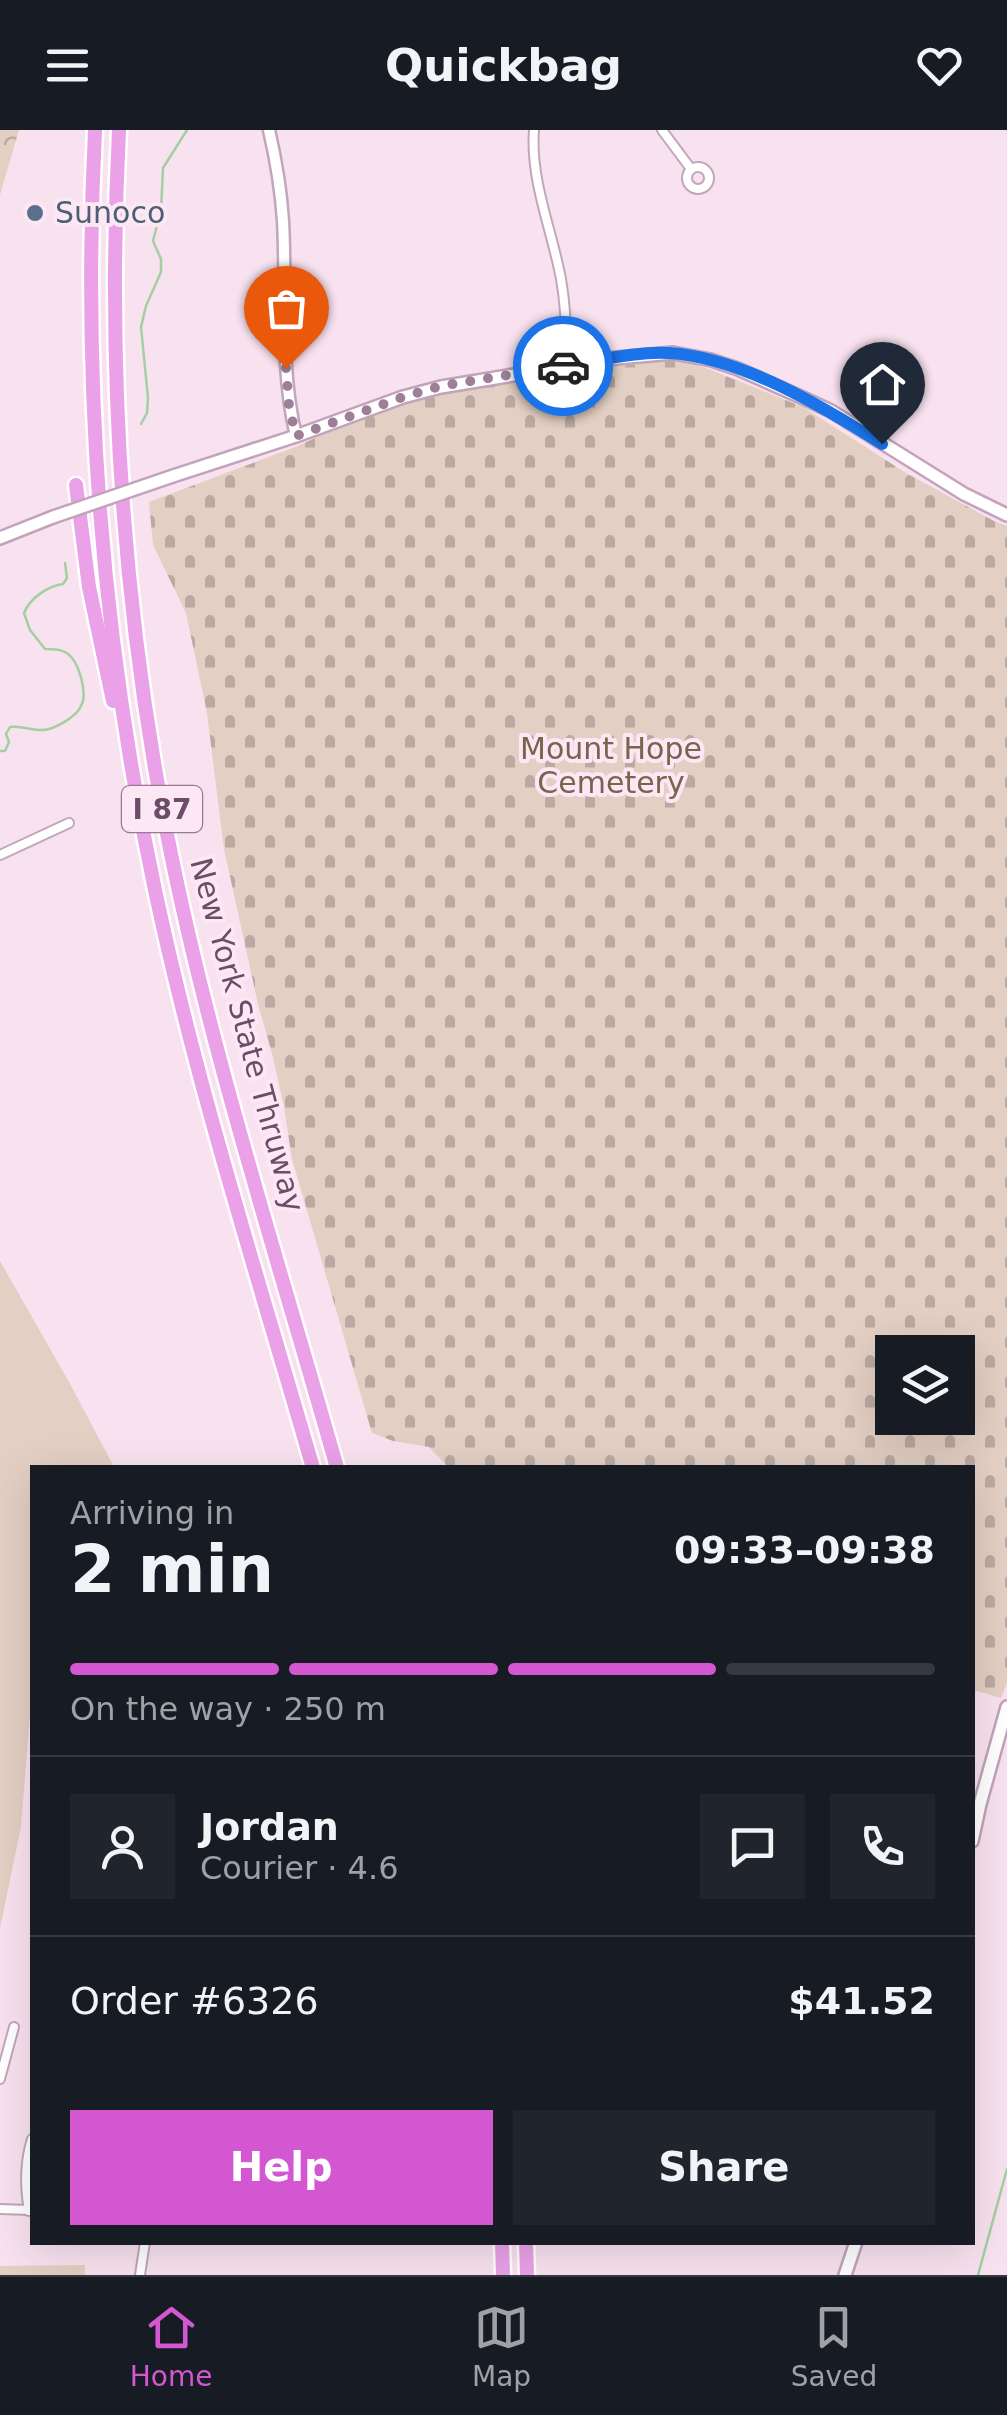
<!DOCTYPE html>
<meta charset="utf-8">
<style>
:root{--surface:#171b24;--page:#20242c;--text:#f1f3f6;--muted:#9ea1a6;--line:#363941;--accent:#d257d0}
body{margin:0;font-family:"DejaVu Sans",sans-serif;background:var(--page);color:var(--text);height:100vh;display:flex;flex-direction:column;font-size:38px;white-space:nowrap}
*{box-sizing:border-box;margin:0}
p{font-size:32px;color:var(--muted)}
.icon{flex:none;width:55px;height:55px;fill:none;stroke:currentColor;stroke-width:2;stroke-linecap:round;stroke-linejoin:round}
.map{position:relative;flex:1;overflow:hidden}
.details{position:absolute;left:30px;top:1335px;width:945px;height:780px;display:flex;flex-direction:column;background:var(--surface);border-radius:0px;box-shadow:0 10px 40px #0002}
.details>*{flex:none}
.fabs{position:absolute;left:875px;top:1205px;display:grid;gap:20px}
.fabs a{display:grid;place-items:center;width:100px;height:100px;border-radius:0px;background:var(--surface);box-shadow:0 10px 40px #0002;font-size:50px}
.pin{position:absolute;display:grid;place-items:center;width:85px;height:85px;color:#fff;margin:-102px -42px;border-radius:50% 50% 50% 0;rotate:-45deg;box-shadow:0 0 10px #0007}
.pin .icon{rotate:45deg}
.courier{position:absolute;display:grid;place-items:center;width:100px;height:100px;margin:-50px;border:8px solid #1a73e8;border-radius:50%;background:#fff;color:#222;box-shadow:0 2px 12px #0007}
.summary em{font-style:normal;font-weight:700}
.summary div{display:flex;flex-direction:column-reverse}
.summary{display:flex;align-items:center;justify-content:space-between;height:170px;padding:0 40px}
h1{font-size:65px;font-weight:700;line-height:75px}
.bar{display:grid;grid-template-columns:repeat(4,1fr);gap:15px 10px;align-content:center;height:120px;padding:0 40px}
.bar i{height:12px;border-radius:8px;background:var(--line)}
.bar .current{background:var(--accent)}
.bar p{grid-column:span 4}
.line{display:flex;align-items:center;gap:25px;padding:0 40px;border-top:2px solid var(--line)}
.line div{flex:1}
.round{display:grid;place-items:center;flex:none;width:105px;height:105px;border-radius:0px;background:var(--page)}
.primary-button{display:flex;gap:20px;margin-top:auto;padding:20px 40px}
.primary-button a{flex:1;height:115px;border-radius:0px;background:var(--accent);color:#fff;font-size:40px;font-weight:700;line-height:115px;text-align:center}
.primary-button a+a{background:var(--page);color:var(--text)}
header{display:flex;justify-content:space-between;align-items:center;height:130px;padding:0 40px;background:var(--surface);font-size:45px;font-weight:700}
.menu{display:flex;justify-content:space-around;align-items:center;height:140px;border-top:2px solid var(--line);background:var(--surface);font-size:28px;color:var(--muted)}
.menu a{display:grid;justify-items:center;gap:5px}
.menu .current{color:var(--accent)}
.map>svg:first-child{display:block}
</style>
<header><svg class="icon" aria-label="menu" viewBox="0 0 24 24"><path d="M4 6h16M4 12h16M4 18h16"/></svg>Quickbag<svg class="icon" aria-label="heart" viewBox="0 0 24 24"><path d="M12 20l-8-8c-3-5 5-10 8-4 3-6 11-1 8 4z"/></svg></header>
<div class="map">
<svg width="1007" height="2145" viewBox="0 0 1007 2145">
<defs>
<pattern id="cemetery-stones" width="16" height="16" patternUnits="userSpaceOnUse" patternTransform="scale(2.5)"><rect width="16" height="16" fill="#e3cfc3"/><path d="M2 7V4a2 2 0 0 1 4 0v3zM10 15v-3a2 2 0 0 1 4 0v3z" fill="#bcaaa2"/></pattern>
<pattern id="park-crowns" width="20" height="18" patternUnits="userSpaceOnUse" patternTransform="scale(2.5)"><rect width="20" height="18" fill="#e3cfc3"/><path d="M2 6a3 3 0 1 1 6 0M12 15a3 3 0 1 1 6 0" fill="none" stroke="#bcaaa2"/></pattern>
</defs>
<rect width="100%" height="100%" fill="#f8e2ef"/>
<g fill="#e3cfc3">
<path d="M0 1131 69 1252 114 1337 32 1338V1560L21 1697 0 1798Z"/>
<path d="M85 2135V2145H0V2136Z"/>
</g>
<path fill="url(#cemetery-stones)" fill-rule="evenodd" d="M660 231H676L706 238 803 277 906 343 994 391 1007 396V1553L1001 1568 973 1560 972 1338 448 1337 429 1317 393 1311 372 1303 292 1029 284 977 273 927 258 874 224 719 207 583 186 483 153 415 149 372 298 316 355 289 448 258ZM892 1222H958V1288H892Z"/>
<path fill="url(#park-crowns)" d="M0 0H19L0 65Z"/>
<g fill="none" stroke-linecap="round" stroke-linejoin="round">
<g stroke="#a4cfa2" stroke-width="2.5">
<path d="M141 294 147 283 148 268 141 197 146 176 161 142V129L153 111 161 80 163 38 187 0"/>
<path d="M0 621H5L9 612 6 604 10 597C23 595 37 603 49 599 59 596 77 586 81 576 88 564 79 532 68 524 62 519 53 519 45 519L30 500 24 483C30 468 48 456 63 454L67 448 65 433"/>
<path d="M978 2145 1007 2039"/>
</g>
<g stroke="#c2a6bc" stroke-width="12">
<g id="minor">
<path d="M534 0C530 50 552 100 561 149 566 178 567 206 566 236"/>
<path d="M662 0 691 39"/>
<circle cx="698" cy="48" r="11"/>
<path d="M0 725 69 693"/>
<path d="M0 1949 14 1897"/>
<path d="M0 2079 30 2080"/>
<path d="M29 2081C25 2058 25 2031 32 2009"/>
<path d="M140 2145 145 2112"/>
</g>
</g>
<g stroke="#c2a6bc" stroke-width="15">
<path id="tertiary" d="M269 0C276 30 281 60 283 91 287 163 279 235 296 306"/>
</g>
<g stroke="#c3a2bb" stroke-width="16">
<g id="secondary">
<path d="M173 346 296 306 403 267 441 257 617 228 673 223 711 230 738 239 801 267 831 281 964 364 1007 385"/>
<path d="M0 408 53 387"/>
<path d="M972 1711 980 1674 1007 1577"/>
<path d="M845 2145 856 2112"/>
</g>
</g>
<g stroke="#fff" stroke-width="19">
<g id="motorway">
<path d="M95 0C82 255 102 511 155 760 196 954 258 1147 313 1338"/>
<path d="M119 0C107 237 122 476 168 709 210 921 278 1129 337 1338"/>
<path d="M76 355 89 457 113 571"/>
<path d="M502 2112 503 2145"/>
<path d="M526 2112 527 2145"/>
</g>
</g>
<use href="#minor" stroke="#fff" stroke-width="8"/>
<use href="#tertiary" stroke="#fff" stroke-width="10"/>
<use href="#secondary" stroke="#fff" stroke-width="11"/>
<use href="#motorway" stroke="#eaa1e7" stroke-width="14"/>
<g stroke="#c3a2bb" stroke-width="16" stroke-linecap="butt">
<path id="secondary-bridge" d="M53 387 173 346"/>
</g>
<use href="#secondary-bridge" stroke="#fff" stroke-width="11"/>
</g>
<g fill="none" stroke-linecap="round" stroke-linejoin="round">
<path stroke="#9d8097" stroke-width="10" stroke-dasharray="0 18" d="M286 238 289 276 296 306 403 267 441 256 563 236"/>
<path stroke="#1a73e8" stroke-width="12" d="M563 236C598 231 635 221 670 223 742 228 822 276 882 314"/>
</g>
<circle fill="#5c6f8a" stroke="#fce7f4" stroke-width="4" cx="35" cy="83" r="10"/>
<g text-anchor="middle" stroke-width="8" stroke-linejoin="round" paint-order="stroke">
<rect fill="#fce7f4" stroke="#977a91" stroke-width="2.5" x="122" y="656" width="80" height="46" rx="8"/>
<g font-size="28" font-weight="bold" fill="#6c4c67">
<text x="162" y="689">I 87</text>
</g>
<g font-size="30" fill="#4e5e75" stroke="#fce7f4" text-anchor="start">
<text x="55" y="93">Sunoco</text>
</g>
<g font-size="30" fill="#7b634c" stroke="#fce7f4">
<text x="611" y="629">Mount Hope<tspan x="611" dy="34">Cemetery</tspan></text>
</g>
<g font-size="30" fill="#6c4c67" stroke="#fce7f4">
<text transform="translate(247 905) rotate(75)" y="10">New York State Thruway</text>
</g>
</g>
</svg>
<div class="fabs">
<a><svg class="icon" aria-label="layers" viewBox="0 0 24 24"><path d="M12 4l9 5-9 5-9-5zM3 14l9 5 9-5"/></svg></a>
</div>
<div class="pin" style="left:286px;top:238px;background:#ea580c"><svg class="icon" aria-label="bag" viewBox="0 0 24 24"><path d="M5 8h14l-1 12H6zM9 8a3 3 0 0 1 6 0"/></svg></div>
<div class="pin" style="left:882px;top:314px;background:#1f2937"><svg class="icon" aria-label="home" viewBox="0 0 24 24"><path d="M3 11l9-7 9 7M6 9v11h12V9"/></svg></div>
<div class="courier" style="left:563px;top:236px"><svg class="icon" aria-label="car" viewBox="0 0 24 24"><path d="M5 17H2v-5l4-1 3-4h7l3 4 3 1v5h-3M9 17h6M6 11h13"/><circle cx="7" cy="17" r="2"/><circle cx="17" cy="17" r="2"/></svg></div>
<section class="details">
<div class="summary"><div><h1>2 min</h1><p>Arriving in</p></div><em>09:33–09:38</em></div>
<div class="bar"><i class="current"></i><i class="current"></i><i class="current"></i><i></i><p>On the way · 250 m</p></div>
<div class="line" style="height:180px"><a class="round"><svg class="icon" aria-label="person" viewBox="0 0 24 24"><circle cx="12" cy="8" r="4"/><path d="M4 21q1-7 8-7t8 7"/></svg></a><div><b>Jordan</b><p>Courier · 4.6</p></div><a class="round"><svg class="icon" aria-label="chat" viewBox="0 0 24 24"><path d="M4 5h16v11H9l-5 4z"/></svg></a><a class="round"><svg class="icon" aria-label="phone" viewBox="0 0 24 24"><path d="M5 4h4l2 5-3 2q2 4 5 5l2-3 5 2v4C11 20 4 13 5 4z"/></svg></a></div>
<div class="line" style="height:130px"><div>Order #6326</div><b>$41.52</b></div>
<div class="primary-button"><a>Help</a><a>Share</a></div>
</section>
</div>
<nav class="menu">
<a class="current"><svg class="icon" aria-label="home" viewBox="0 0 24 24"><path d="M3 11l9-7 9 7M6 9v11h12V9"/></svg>Home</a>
<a><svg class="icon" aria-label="map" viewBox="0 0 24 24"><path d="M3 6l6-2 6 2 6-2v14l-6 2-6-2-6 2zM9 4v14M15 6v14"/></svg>Map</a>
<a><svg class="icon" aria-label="saved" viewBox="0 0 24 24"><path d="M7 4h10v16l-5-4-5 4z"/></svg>Saved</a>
</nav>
